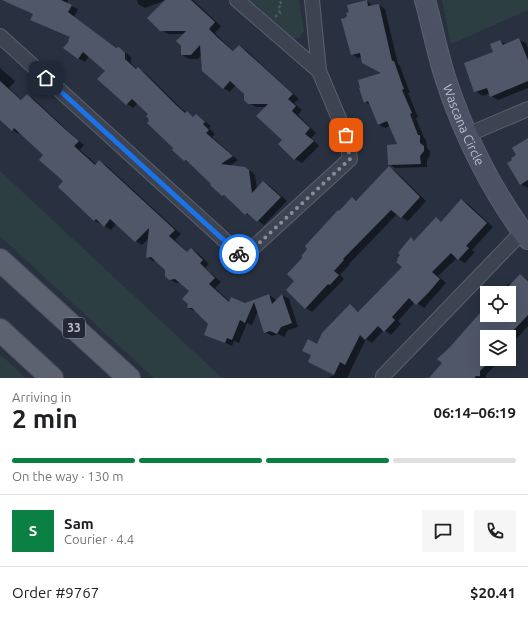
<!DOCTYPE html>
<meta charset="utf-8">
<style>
:root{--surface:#fff;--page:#f6f6f6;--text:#202124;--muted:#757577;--line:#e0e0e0;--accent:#0b8043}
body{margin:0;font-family:Ubuntu,sans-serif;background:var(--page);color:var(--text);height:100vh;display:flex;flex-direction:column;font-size:15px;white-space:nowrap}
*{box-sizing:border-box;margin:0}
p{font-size:13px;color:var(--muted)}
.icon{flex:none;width:22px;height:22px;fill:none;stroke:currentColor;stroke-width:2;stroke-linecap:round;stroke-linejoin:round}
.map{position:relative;height:378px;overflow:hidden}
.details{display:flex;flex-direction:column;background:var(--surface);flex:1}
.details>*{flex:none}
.tools{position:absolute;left:480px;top:286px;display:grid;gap:8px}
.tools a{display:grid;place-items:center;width:36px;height:36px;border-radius:0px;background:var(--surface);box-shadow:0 4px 16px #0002;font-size:20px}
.pin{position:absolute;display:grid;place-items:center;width:34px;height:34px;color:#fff;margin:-17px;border-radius:8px;box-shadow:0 2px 6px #0006}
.courier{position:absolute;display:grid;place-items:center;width:40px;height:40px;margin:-20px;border:3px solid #1a73e8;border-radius:50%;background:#fff;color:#222;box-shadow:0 1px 5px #0007}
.summary em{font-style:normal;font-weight:600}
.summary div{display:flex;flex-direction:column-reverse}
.summary{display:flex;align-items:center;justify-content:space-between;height:68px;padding:0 12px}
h1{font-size:26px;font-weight:600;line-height:30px}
.bar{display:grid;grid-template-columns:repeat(4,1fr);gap:6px 4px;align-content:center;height:48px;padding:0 12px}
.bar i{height:5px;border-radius:3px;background:var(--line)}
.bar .active{background:var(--accent)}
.bar p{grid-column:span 4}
.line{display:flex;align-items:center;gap:10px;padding:0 12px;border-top:1px solid var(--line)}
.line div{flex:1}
.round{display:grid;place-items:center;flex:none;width:42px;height:42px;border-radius:0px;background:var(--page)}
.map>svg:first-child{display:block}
</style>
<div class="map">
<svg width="528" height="378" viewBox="0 0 528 378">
<rect width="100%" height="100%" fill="#293140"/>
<g fill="#2c3e42">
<path d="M250 0H299L304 31 299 38H290Z"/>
<path d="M442 0H528V10L451 44Z"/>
<path d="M0 171 222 378H154L0 236Z"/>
<path d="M0 354 26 378H0Z"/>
</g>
<g fill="#0007">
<path d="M24 0H68L67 4 78 9 74 17 117 49 126 53 131 57V63L137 69 144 72 183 110 194 117 196 115 211 126 209 128 215 134 212 137 238 160 230 166 245 168 252 172 255 175 257 189 264 182 270 186 287 201 264 225 253 217 246 214 230 199 223 195 191 164 185 160 151 121 150 114 138 103 133 108 127 104 106 70 89 56 85 62 78 58 70 40V37L32 20 34 14Z"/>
<path d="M137 0H193L221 26 215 33 224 42 235 52 240 46 246 50 299 99 294 103 302 110 298 115 316 133 311 138 319 146 302 163 295 159 279 144 283 140 266 107H256L249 103 245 94 236 85 230 92 223 88 202 54 198 59H189L182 55 184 34H168L161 30 166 0 145 8 138 4Z"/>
<path d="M367 1 373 6 379 5 385 9 398 64 400 66 410 93H408L418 117 416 118 424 138 426 140 427 148 430 151V155L427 160V167L395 168 389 164 398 145 390 126 385 128 378 124 370 105 365 102 383 73 362 57 358 58 352 54 346 19Z"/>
<path d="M519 40 526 43 528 49V88L498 100 491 96 490 93 483 96 475 91 500 41 507 45Z"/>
<path d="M0 68 15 81 9 88 22 100 28 95 34 99 69 132 84 145 80 150 97 165 100 162 106 165 181 234 175 240 188 253 191 249 198 253 209 264 205 268 221 282 215 288 230 302 245 304 269 295 275 299 276 301 282 295 289 299 298 327 288 330 284 337 278 334 272 336 265 332 258 311 252 325 247 323 239 343 234 341 232 346 205 334 209 323 197 312 188 308 190 291 181 283H176L169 279 166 270 156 261H153L147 257 149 238 142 245 136 241 116 224 111 230 95 221 59 187 64 181 45 155 20 132 19 134 12 130 0 119Z"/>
<path d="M528 142V188L521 184 518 156Z"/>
<path d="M389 168 395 171 426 201 408 221 397 214 349 264H350L340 275 344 279 312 312 306 308 296 281 303 259 340 212 352 198 357 201Z"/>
<path d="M461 200 468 204 493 227 472 250 475 252 465 263 457 258 438 276 446 283 424 308 415 302 398 321 401 324 391 335 384 330 372 343 366 339 347 378H327L335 375 316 365 318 345 350 305 359 312 403 267 411 239 415 241 436 219 442 222Z"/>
<path d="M520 275 528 280V326L509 347V337H487V359H501L486 375V378H432L444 363 451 347 487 307V315H509V293H500L509 283 511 285Z"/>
</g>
<g fill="#505769">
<path d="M2 0H61L72 5 68 12 116 48 119 47 125 53V59L136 69 138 67 176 105 185 113 187 111 193 117 196 114 205 122 203 124 209 130 206 133 233 156 221 164 245 167 249 170 252 193 263 181 281 197 257 222 247 213 245 215 224 195 222 196 210 185 211 184 186 160 184 161 172 150 173 148 147 123 149 121 148 120 149 119 146 116 148 114 132 99 126 105 97 79 105 71 83 52 78 59 63 48 69 41 68 40 70 37 30 20 33 14Z"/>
<path d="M165 0H191L215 22 209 29 217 37 233 51 239 45 293 94 288 99 296 106 292 111 310 128 305 134 314 141 294 160 278 144 282 140 256 116 268 104H248L244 100V94L230 81 223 89 202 71 200 45 191 55H181V46L176 41 186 31H160L147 18Z"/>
<path d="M367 0 368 6 379 4 392 61H394L402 84 404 89 402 90 412 113 410 114 418 135H420V143L424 146V151L420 156 421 164 388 165 387 145 397 144 387 121 378 125 368 101 364 103 359 88H360L358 80 381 73 362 63 360 53 351 55 341 19 345 18 347 16 346 13 349 12 347 5Z"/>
<path d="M519 38 528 60V81L490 97 487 88 475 92H474L464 63 493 52 490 44 500 40 503 45Z"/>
<path d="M0 81 21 100 27 94 66 130 79 141 74 146 95 165 99 160 175 230 169 236 187 252 191 248 203 260 200 263 215 278 209 284 229 302 231 297 245 303 269 294 272 304 282 294 292 323 281 327 277 334 270 331 264 333 254 302 245 323 240 320 232 340 227 338 225 343 204 335 208 324 192 308H187L188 304 182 299 189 291 175 279 169 280 165 276V270L151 257 146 258 149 228 135 242 110 219 104 227 96 219 94 221 58 187 63 181 39 160 43 155 14 128 12 131 0 120Z"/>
<path d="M528 138V180L520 185 507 163 512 160 511 158 516 155 512 148Z"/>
<path d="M389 166 420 197 401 218 391 210 343 259 344 260 334 271 339 275 330 285 328 284 305 309 286 290 294 281 287 274 302 258V255L307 249 305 246 338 210 339 211 352 197 356 201Z"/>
<path d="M461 199 487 223 466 246 469 248 458 260 451 253 432 272 440 279 429 292 416 305 409 298 392 317 395 320 384 332 378 326 365 340 360 335 345 365 340 362 334 375 308 362 311 355 302 351 308 339 317 344 322 333 350 304 358 312 402 267 396 262 398 260 397 259 400 255 398 253 406 243 411 237 414 241 436 217 441 222Z"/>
<path d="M520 274 528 281V315L507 337H487V355L481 362 485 366 480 371V376H476L474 378H429L442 363 437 359 450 347 487 305V315H509V293H502Z"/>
</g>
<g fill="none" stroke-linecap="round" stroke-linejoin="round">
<g stroke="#5b616e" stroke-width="16">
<g id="street">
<path d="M237 0 319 71"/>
<path d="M0 36 243 257 350 159 346 135 319 71 312 0"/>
<path d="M467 135 528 109"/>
<path d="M383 376 522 232"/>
</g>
</g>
<g stroke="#5b616e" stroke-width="22">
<g id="secondary">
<path id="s1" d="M425 0C432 25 437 52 445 77 463 133 492 192 528 239"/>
</g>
</g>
<g stroke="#474c5a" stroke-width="24">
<g id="primary">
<path d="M0 260 129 378"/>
<path d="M0 330 52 378"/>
</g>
</g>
<path stroke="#4b5b60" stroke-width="2.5" stroke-dasharray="3 3" stroke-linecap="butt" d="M275 17 280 13 278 8 282 5 279 0"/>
<use href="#street" stroke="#3d4350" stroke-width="14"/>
<use href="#secondary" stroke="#4c5263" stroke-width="20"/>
<use href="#primary" stroke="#5c6270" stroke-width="22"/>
</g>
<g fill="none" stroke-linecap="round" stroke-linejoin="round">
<path stroke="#878d9a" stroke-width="4" stroke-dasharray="0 7.2" d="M239 254 243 258 350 159 346 135"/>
<path stroke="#1a73e8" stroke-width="5" d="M46 78 239 254"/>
</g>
<g text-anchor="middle" stroke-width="3" stroke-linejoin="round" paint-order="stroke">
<rect fill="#222836" stroke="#8c929e" stroke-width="1" x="63" y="318" width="22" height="20" rx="3"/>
<g font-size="12" font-weight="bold" fill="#babfca">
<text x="74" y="332">33</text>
</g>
<g font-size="13" fill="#babfca" stroke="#222836">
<text dy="5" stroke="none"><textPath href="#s1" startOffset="131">Wascana Circle</textPath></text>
</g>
</g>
</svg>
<div class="tools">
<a><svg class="icon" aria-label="locate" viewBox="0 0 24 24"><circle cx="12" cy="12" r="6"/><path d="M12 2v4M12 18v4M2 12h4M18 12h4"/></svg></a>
<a><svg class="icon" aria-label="layers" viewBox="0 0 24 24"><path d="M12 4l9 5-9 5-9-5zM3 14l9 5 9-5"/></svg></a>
</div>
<div class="pin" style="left:346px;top:135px;background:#ea580c"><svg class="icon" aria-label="bag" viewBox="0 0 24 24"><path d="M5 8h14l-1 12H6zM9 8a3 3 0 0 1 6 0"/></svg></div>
<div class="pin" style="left:46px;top:78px;background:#1f2937"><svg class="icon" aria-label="home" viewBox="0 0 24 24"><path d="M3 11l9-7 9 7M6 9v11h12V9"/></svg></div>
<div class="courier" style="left:239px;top:254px"><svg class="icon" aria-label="bike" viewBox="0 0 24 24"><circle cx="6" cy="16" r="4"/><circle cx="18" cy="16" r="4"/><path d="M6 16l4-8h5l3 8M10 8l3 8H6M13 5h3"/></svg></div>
</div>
<section class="details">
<div class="summary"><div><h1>2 min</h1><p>Arriving in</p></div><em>06:14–06:19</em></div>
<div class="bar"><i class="active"></i><i class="active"></i><i class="active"></i><i></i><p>On the way · 130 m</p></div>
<div class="line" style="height:72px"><b class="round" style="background:var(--accent);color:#fff">S</b><div><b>Sam</b><p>Courier · 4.4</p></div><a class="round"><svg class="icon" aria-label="chat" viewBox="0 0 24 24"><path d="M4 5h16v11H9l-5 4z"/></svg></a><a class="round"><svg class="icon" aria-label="phone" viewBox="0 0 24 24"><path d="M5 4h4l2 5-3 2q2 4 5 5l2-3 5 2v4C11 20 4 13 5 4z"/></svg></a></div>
<div class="line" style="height:52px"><div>Order #9767</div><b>$20.41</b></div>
</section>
